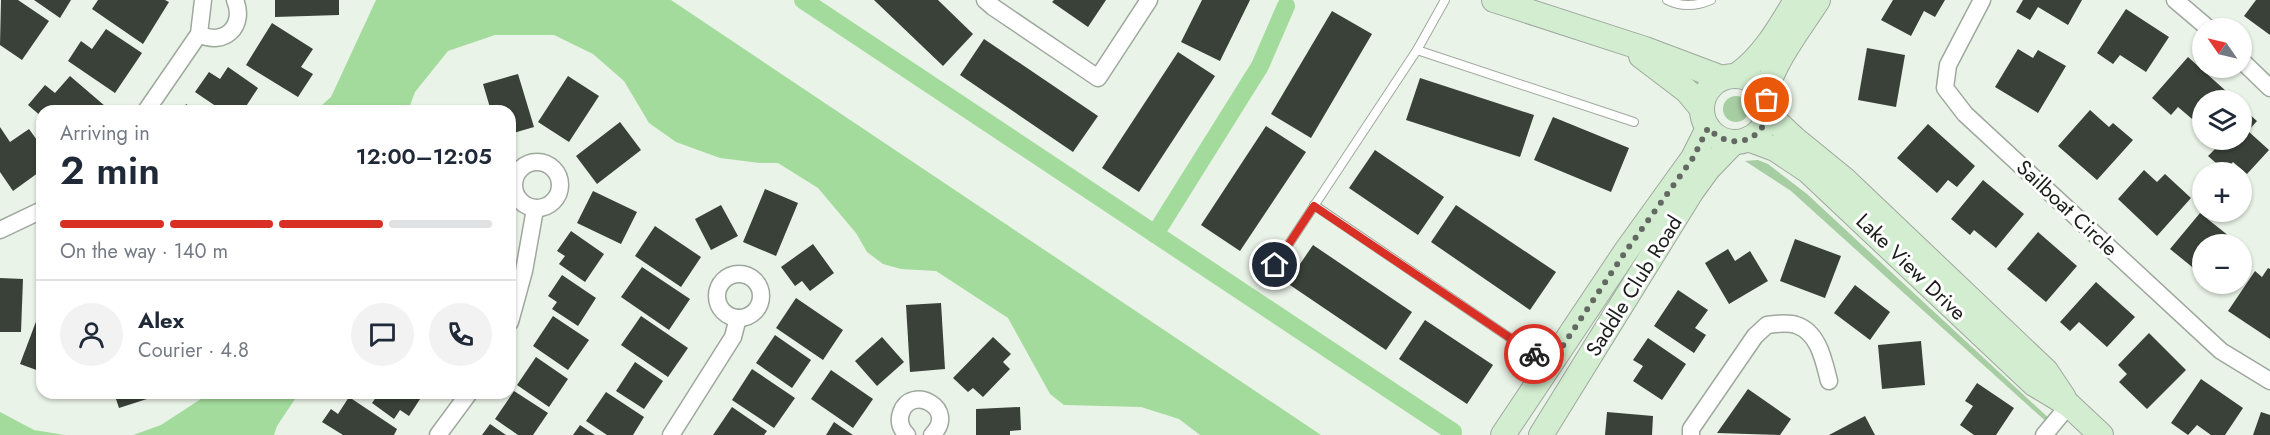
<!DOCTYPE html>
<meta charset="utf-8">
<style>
:root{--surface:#fff;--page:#f2f2f3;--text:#1f2937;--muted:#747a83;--line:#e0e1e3;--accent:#d93025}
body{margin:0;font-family:Jost,sans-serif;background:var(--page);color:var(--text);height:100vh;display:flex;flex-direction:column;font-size:22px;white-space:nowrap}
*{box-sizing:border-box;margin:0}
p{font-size:20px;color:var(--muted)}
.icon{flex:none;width:33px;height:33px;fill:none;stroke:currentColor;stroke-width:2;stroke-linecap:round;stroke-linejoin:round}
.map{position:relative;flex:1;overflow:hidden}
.sheet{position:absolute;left:36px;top:105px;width:480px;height:294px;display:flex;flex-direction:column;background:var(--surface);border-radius:18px;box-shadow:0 2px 4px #0004}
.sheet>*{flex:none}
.needle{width:39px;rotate:304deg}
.buttons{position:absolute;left:2192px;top:18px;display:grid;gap:12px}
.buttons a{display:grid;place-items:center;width:60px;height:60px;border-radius:50%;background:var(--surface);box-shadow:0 2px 4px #0004;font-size:30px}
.pin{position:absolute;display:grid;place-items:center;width:51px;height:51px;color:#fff;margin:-26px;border:3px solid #fff;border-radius:50%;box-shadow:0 2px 6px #0007}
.courier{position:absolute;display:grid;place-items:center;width:60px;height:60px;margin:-30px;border:4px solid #d93025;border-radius:50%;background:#fff;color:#222;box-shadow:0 2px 8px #0007}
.headline em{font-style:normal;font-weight:600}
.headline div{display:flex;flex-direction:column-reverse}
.headline{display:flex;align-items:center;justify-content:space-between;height:102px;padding:0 24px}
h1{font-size:39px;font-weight:600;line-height:45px}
.bar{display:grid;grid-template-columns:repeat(4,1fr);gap:9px 6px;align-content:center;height:72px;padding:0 24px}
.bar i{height:8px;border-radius:4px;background:var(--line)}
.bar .selected{background:var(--accent)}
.bar p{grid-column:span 4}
.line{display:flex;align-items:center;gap:15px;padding:0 24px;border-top:2px solid var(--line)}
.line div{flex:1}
.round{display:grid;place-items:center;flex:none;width:63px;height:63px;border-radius:32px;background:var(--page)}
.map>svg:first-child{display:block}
</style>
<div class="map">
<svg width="2270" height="435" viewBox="0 0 2270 435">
<rect width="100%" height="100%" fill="#eaf3e8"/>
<g fill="#a7cda2">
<circle cx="1736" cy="109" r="13"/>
<path d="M1758 160 1768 164 1807 194 2054 423 2051 426 1791 191 1745 161Z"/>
</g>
<g fill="#a3db9c">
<path d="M376 0H671L1321 435H1200L1179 419 1141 407 1064 405 1050 394 1008 318 936 271 901 269 883 264 867 252 856 233 818 188 778 163H760L720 158 676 142 649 123 624 81 593 54 554 35H495L448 51 415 92 408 111H315L331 97Z"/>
<path d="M210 393H299L277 426 274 435H133L161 425Z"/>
<path d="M0 412 34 430 65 435H0Z"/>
</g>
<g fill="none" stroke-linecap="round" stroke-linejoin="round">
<g stroke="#a3db9c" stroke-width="18">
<path d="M803 0 1453 432"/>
<path d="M1155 234 1260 66 1286 6"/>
</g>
</g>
<g fill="#394138">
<path d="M1 0H18L49 21 22 60 0 45Z"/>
<path d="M34 0H71L60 18Z"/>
<path d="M98 0H165L169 2 143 44 92 9Z"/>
<path d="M275 0H339V15L275 17Z"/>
<path d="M874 0H938L973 34 943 66Z"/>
<path d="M1054 0H1106L1088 27 1052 2Z"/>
<path d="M1202 0H1250L1220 61 1181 42Z"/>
<path d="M1893 0H1945L1935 17 1924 11 1911 36 1881 20Z"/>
<path d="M2023 0H2082L2068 25 2038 7 2030 20 2016 12Z"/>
<path d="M2256 0H2270V35L2244 16Z"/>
<path d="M2126 9 2169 37 2146 72 2120 55 2113 64 2097 53Z"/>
<path d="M1332 11 1372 34 1311 138 1271 114Z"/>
<path d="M272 23 313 49 301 67 313 74 298 97 246 65Z"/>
<path d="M106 29 142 53 115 93 68 61 81 41 92 49Z"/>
<path d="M984 39 1098 116 1073 152 960 75Z"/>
<path d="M1867 48 1905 55 1896 107 1858 100Z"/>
<path d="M2018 49 2033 58 2038 50 2066 66 2038 113 1995 87Z"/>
<path d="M1178 52 1215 76 1139 192 1102 168Z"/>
<path d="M2188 57 2226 91 2218 100H2202V119L2198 124 2178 107 2171 115 2152 98Z"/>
<path d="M228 67 258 88 243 111H223L195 92 209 72 220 79Z"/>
<path d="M518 74 534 127 510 134V111H491L483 84Z"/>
<path d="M70 76 105 106 102 111H42V117L28 105 45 85 55 93Z"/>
<path d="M568 76 599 96 569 142 538 122Z"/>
<path d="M1420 78 1534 115 1520 157 1406 120Z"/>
<path d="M186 104 196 111H182Z"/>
<path d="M2241 107 2257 121 2248 131 2269 150 2247 174 2233 162 2225 171 2208 156 2218 146 2211 140H2241Z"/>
<path d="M2090 110 2109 127 2113 123 2133 140 2097 180 2058 146Z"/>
<path d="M1553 117 1629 148 1611 192 1534 160Z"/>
<path d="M620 122 641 150 597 184 576 156Z"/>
<path d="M1928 124 1975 166 1957 187 1948 180 1937 193 1897 158Z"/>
<path d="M1266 126 1306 152 1240 251 1201 225Z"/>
<path d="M0 127 10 142 29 129 42 147V170L13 191 0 172Z"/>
<path d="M1375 150 1444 197 1418 235 1349 188Z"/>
<path d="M2144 170 2157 182 2165 174 2191 198 2157 236 2118 199Z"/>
<path d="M1983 180 2024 214 1996 248 1974 230 1970 235 1951 219Z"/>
<path d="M765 189 798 203 776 256 743 242Z"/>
<path d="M593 191 637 212 621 244 577 223Z"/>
<path d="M721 205 738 236 711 250 695 219Z"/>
<path d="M1456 205 1556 272 1530 310 1431 242Z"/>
<path d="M2200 213 2239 244H2202V275L2170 249Z"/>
<path d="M655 226 701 257 681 287 635 256Z"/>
<path d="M571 231 604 254 585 282 559 264 565 256 557 251Z"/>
<path d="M2038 232 2077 266 2046 302 2007 269Z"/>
<path d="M1795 239 1841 256 1825 298 1780 281Z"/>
<path d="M813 244 834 273 810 291 802 281 795 286 781 267Z"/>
<path d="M1313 245 1412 312 1386 350 1287 283Z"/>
<path d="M1728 249 1735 261 1750 251 1768 281 1729 304 1705 263Z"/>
<path d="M642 267 690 299 669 330 621 297Z"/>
<path d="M2268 268 2270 269V339L2228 311 2255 271 2262 277Z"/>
<path d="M562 275 596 298 578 326 552 309 557 302 548 296Z"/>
<path d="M0 278 23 279 21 332H0Z"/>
<path d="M2096 282 2135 317 2107 347 2079 322 2070 331 2060 322Z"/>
<path d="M1855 285 1890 312 1870 340 1834 313Z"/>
<path d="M1678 290 1708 310 1695 328 1706 335 1694 353 1654 326Z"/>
<path d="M796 298 843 330 823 360 776 328Z"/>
<path d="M941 303 945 369 910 372 906 305Z"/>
<path d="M40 311 42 312V372L20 364Z"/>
<path d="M553 316 589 340 568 370 533 346Z"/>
<path d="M641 316 688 348 668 377 621 345Z"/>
<path d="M1425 320 1493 365 1467 404 1399 359Z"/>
<path d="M2149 333 2186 370 2147 409 2119 382 2127 374 2118 365Z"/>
<path d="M775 335 811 360 792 388 756 363Z"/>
<path d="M882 337 904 362 877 386 855 361Z"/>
<path d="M993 337 1011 354 1003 362 1010 369 983 397 973 388 968 392 953 378Z"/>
<path d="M1648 338 1686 364 1662 400 1633 381 1643 366 1633 360Z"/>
<path d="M1921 341 1925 385 1882 389 1878 345Z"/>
<path d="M536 357 568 379 549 407 517 385Z"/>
<path d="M635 362 663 381 644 409 616 391Z"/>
<path d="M752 369 795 398 774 428 732 400Z"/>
<path d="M831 370 873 399 853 428 811 399Z"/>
<path d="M2201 379 2243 408 2225 435H2211L2197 425 2188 435 2171 423Z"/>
<path d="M1977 383 2014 408 1996 435H1974L1960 425 1973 406 1965 401Z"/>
<path d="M1748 389 1791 419 1780 435 1717 433Z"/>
<path d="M514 391 548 413 533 435H518L495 419Z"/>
<path d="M606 392 644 417 633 435H607L586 421Z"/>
<path d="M114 393H152L153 397 119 408Z"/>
<path d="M379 393H417L422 396 409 416 400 410 394 419 372 403Z"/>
<path d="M349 397 397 429 394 435H343L322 422 331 409 338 414Z"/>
<path d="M732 407 767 431 764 435H713Z"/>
<path d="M1020 407 1021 430 1010 431V435H976V409Z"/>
<path d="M1607 412 1653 416 1652 435H1605Z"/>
<path d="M2261 412 2270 415V435H2253Z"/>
<path d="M1865 416 1875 435H1829Z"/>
<path d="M834 422 853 435H826Z"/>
<path d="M490 424 506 435H482Z"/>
<path d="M580 425 595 435H573Z"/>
</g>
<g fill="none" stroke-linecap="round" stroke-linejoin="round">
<g stroke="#9fa89e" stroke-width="10">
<g id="lane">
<path d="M1667 0C1681 7 1697 6 1711 0"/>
<path d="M1417 50 1634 122"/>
<path d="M1314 205 1547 363"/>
<path d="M1275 265 1417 50 1445 0"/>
</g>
</g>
<g stroke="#9fa89e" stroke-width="19">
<g id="street">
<path d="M985 0 993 7 1098 78 1149 0"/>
<path d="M1982 0 1948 65 1945 88 1965 114 2221 351 2270 381"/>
<path d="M2175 0 2208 28"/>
<path d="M199 34C224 47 246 26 235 0"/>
<path d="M2241 60 2270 88"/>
<path d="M146 111 199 34 203 0"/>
<circle cx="537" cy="185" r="23"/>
<path d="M0 230 42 210"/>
<circle cx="739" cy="296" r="22"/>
<path d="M510 322 524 271 535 209"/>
<path d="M438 435 469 393"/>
<path d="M671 435 733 337 738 318"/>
<path d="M907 435C901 429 898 422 901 413 911 383 959 409 932 435"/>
<path d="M1691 435V429L1755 336 1767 325C1776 324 1787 322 1796 325 1819 332 1824 362 1829 381"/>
<path d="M2044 435 2069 405"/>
</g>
</g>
<g stroke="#9fa89e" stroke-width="26">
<g id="secondary">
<path d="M1494 0 1645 49 1722 78"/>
<path d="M1641 56 1687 91 1702 109"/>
<path d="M1737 75C1763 57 1780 27 1796 0"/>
<circle cx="1735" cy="109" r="33"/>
<path d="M1765 94C1775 59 1799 30 1818 0"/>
<path d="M1768 114 1795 139 1844 179 2046 371 2064 398"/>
<path d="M1748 139 1775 149 1808 171 2034 384 2069 405 2101 435"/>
<path d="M1503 435 1626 251 1693 158 1708 128"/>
<path d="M1541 435 1692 191 1708 169 1734 142"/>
</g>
</g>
<use href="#lane" stroke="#fff" stroke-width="8"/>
<use href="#street" stroke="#fff" stroke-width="16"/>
<use href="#secondary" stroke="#d2edcf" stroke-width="24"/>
</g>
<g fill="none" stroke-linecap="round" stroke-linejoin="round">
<path stroke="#636862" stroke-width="6" stroke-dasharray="0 10.8" d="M1534 354 1550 365 1626 251 1693 158 1708 128C1734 156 1773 137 1767 100"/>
<path stroke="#d93025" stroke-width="8" d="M1275 265 1314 206 1534 354"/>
</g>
<g text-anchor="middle" stroke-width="6" stroke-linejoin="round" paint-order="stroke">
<g font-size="21" fill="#1a1d1a" stroke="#fff">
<text transform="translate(2067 208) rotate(43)" y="7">Sailboat Circle</text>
<text transform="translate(1911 267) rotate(44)" y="7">Lake View Drive</text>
<text transform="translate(1634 286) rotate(-58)" y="7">Saddle Club Road</text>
</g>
</g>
</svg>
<div class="buttons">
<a><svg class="needle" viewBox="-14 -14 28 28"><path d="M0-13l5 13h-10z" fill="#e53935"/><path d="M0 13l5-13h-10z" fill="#747a83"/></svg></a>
<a><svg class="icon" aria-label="layers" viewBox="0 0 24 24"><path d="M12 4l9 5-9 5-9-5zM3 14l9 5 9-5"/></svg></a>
<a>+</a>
<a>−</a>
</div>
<div class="pin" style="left:1767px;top:100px;background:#ea580c"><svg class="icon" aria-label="bag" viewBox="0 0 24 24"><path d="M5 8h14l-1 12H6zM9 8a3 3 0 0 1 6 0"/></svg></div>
<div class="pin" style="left:1275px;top:265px;background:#1f2937"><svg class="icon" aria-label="home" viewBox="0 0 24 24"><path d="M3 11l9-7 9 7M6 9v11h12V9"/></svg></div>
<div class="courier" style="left:1534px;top:354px"><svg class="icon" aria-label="bike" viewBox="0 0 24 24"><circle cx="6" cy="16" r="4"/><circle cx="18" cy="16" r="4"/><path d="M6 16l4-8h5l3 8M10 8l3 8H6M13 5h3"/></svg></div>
<section class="sheet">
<div class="headline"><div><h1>2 min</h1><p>Arriving in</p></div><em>12:00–12:05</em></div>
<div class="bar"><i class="selected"></i><i class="selected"></i><i class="selected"></i><i></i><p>On the way · 140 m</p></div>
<div class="line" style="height:108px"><a class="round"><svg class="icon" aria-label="person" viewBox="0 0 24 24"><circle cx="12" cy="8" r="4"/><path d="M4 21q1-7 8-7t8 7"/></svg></a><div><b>Alex</b><p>Courier · 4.8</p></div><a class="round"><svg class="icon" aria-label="chat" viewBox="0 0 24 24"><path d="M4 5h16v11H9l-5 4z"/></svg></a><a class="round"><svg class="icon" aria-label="phone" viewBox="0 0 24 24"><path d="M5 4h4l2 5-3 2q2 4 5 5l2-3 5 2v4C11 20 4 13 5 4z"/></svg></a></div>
</section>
</div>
